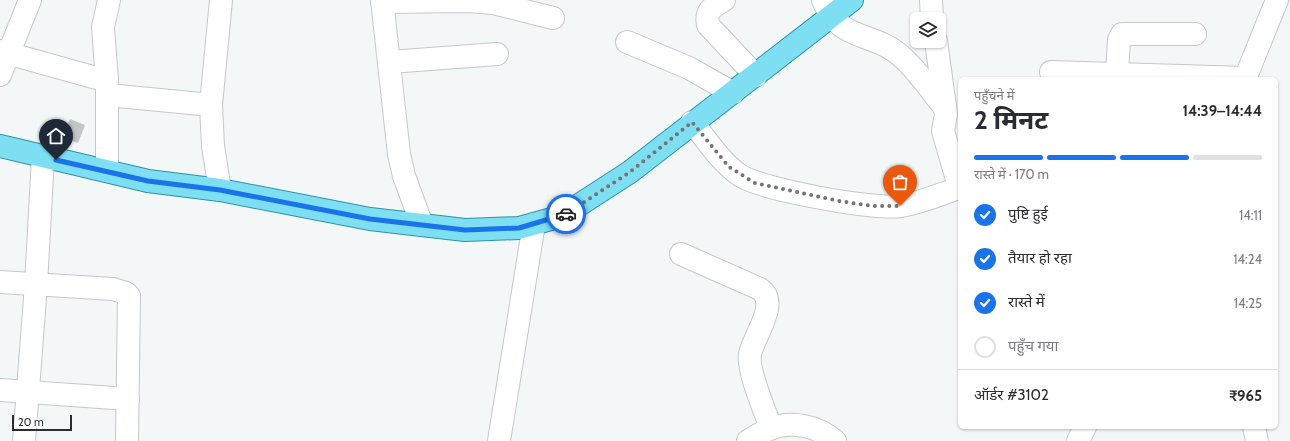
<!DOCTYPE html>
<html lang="hi">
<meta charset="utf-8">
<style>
:root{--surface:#fff;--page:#f2f2f3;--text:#2b2b33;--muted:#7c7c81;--line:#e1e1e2;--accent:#1a73e8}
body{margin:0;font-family:Cabin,"Noto Sans Devanagari",sans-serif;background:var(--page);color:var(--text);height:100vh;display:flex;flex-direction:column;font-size:15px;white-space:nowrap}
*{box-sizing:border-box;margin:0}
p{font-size:13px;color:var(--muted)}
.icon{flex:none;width:22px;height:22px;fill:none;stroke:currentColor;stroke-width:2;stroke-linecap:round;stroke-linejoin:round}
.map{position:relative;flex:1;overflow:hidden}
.side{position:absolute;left:958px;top:77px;width:320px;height:352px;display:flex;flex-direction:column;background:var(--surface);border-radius:6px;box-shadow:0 1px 3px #0004}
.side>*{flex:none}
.fabs{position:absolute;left:910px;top:12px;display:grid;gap:8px}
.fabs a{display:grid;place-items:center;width:36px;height:36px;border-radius:6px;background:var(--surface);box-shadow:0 1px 3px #0004;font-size:20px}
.scale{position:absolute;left:12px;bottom:10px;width:60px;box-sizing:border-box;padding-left:4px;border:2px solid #2c2d2e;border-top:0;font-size:11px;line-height:14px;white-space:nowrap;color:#2c2d2e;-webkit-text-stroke:3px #fff;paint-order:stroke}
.pin{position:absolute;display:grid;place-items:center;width:34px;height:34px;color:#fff;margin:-41px -17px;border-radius:50% 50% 50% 0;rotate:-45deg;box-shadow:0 0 4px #0007}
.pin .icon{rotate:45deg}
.courier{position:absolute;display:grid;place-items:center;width:40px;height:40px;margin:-20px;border:3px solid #1a73e8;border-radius:50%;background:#fff;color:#222;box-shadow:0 1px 5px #0007}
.overview em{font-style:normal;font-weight:700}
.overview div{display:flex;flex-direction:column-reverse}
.overview{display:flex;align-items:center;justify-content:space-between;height:68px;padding:0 16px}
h1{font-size:26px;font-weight:700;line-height:30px}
.bar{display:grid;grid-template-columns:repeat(4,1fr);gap:6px 4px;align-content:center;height:48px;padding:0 16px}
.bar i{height:5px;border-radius:3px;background:var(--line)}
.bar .selected{background:var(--accent)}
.bar p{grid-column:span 4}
.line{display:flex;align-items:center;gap:10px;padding:0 16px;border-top:1px solid var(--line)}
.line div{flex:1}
ol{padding:0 16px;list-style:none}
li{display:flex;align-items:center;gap:12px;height:44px}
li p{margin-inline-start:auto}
li .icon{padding:4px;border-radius:50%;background:var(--accent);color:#fff;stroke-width:4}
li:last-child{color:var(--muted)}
li i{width:22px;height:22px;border:2px solid var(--line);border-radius:50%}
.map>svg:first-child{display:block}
</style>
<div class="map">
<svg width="1290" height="441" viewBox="0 0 1290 441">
<rect width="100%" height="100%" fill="#f3f7f8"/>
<path fill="#c2c6c7" d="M70 119 85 125 78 143 63 138Z"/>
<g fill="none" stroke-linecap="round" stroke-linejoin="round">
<g stroke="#c5c8c9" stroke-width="24">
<g id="minor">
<path d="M382 0 399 154 404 176 422 225"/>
<path d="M724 0C713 7 705 10 708 25L756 76"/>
<path d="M823 0C838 42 874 31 902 57 918 71 931 91 945 108"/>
<path d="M931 0 932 19"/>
<path d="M382 2 467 1 493 3 553 18"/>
<path d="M627 42 689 68 733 93"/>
<path d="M0 51 107 81V171"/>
<path d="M390 62 497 54"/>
<path d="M1051 72 1245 78"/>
<path d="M1117 74 1119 40 1122 34H1195"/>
<path d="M0 75 30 0"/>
<path d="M1245 79 1277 0"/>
<path d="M107 81 103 27 109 0"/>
<path d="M108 95 211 105"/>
<path d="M692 122C707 140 721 163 741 176 765 190 873 210 901 206 919 203 936 196 953 190L957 188 958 183 943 131 946 114 936 41"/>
<path d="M220 190 213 146 211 105 221 0"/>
<path d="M681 254 760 289C780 303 754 335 750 354 747 370 765 411 771 428"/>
<path d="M0 282 113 289 126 293 129 296 127 441"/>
<path d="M0 390 128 399"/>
<path d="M1254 427 1257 441"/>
<path d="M24 441 36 285 43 157"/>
<path d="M499 441 534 224"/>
<path d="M748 441C755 437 762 432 770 429 791 420 818 426 835 441"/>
<path d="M1078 441 1085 427"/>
</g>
</g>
<g stroke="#2b93a8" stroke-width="24">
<path id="major" d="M0 146 148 181 220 190 370 219 465 230 519 228 562 216 630 172 852 0"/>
</g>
<use href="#minor" stroke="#fff" stroke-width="22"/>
<use href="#major" stroke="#7fdff2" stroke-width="22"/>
</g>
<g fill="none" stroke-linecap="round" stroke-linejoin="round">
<path stroke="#727475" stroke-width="4" stroke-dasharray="0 7.2" d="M566 214 630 172 692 122 729 167 755 183 839 201 873 206H900"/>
<path stroke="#1a73e8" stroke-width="5" d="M56 160 148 181 220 190 370 219 465 230 519 228 566 214"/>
</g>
</svg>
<div class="fabs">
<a><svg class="icon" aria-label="layers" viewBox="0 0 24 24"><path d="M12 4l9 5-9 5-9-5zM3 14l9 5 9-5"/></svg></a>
</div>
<div class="scale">20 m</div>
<div class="pin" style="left:900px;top:206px;background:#ea580c"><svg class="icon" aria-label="bag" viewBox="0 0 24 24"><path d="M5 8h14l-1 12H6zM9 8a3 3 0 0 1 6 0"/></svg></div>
<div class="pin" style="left:56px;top:160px;background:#1f2937"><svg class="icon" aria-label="home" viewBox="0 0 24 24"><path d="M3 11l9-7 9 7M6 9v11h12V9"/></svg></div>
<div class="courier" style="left:566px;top:214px"><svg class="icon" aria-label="car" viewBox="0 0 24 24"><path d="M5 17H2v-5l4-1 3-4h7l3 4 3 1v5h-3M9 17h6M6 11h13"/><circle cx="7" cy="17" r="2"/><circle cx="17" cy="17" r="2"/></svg></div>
<section class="side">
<div class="overview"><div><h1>2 मिनट</h1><p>पहुँचने में</p></div><em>14:39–14:44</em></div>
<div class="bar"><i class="selected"></i><i class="selected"></i><i class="selected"></i><i></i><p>रास्ते में · 170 m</p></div>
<ol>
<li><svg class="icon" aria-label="check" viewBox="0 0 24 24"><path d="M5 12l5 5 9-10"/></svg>पुष्टि हुई<p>14:11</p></li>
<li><svg class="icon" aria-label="check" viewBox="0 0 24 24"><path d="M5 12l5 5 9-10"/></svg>तैयार हो रहा<p>14:24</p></li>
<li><svg class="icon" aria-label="check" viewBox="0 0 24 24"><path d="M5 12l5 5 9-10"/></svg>रास्ते में<p>14:25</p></li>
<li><i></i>पहुँच गया</li>
</ol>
<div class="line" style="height:52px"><div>ऑर्डर #3102</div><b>₹965</b></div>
</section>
</div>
